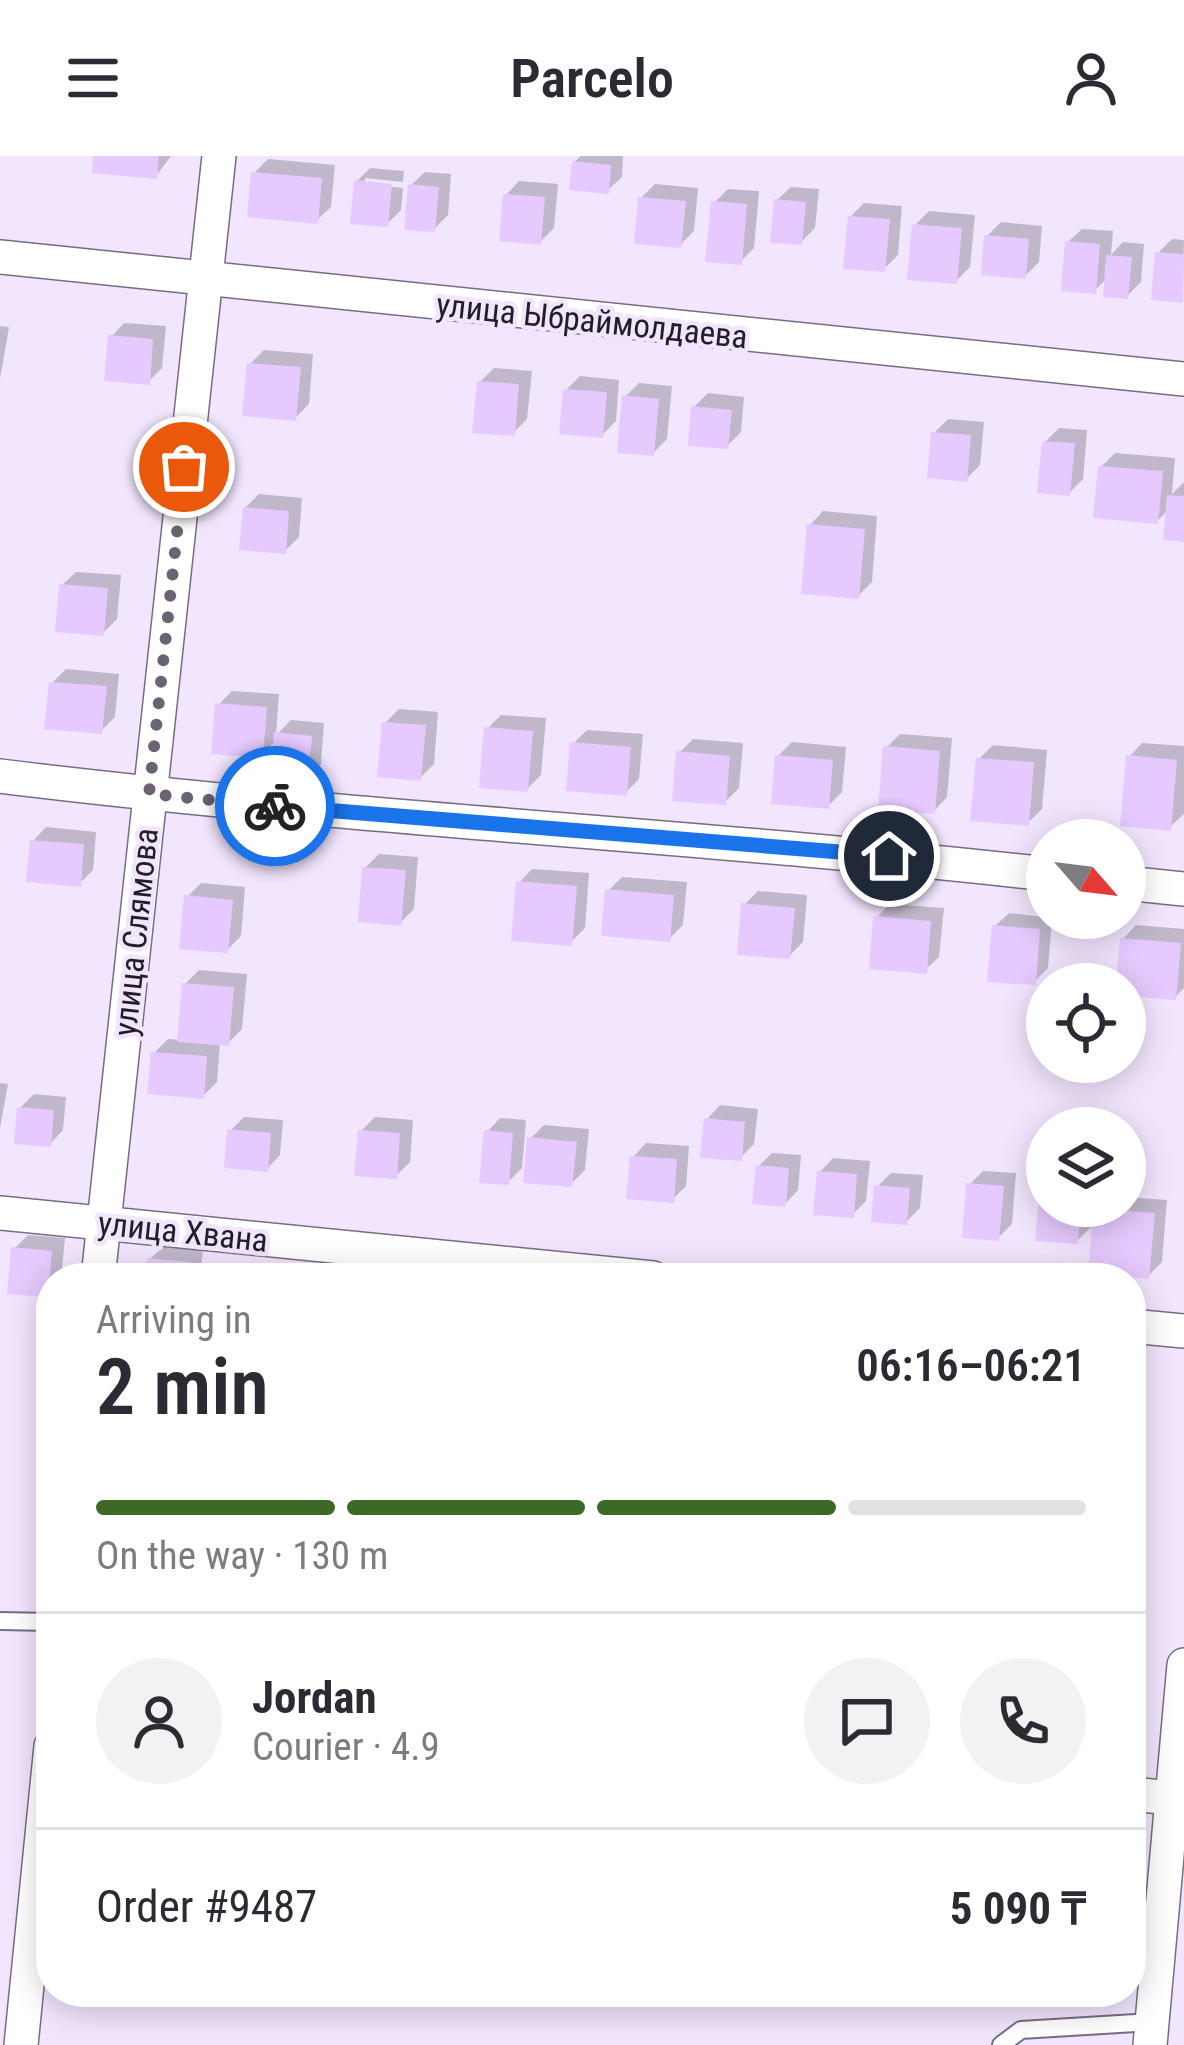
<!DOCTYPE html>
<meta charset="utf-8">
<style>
:root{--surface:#fff;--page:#f2f2f3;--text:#2b2b33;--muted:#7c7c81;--line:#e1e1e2;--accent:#3d6927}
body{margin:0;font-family:"Roboto Condensed",sans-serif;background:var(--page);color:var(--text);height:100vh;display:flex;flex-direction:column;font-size:45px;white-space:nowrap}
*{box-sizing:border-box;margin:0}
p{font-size:39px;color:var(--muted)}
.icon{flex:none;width:66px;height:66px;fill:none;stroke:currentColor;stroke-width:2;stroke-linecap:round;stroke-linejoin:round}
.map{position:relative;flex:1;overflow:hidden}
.sheet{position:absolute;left:36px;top:1107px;width:1110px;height:744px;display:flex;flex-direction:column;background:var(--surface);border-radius:48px;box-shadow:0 6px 30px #0003}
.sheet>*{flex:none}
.needle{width:78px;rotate:118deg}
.tools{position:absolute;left:1026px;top:663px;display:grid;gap:24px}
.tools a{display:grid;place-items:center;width:120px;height:120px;border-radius:50%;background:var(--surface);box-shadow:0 6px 30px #0003;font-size:60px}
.pin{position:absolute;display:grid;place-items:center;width:102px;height:102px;color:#fff;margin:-51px;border:6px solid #fff;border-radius:50%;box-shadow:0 3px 12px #0007}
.courier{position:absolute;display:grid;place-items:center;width:120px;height:120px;margin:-60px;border:9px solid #1a73e8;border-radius:50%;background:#fff;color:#222;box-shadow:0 3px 15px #0007}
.overview em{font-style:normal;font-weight:600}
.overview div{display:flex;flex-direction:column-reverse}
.overview{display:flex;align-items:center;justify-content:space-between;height:204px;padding:0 60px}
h1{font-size:78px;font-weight:600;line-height:90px}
.bar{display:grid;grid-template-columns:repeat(4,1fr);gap:18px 12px;align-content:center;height:144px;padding:0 60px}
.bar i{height:15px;border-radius:9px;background:var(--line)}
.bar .active{background:var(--accent)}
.bar p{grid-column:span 4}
.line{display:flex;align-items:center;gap:30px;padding:0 60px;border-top:3px solid var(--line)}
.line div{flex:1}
.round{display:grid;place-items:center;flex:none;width:126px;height:126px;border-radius:63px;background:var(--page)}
header{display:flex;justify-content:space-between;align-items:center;height:156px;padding:0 60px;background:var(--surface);font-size:54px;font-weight:600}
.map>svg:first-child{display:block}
</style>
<header><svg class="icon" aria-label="menu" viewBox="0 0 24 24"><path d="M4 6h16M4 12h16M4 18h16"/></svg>Parcelo<svg class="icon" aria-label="person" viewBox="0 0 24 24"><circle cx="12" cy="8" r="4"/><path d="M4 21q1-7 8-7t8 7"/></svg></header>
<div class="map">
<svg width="1184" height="1889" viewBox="0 0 1184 1889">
<rect width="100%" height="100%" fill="#f2e5fe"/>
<g fill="#0003">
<path d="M96 0H171L156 20Z"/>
<path d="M581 0H623L622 21 608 34 574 6Z"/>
<path d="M268 3 335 9 331 51 317 64 254 17Z"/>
<path d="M370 12 404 15 403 26 365 22V28L403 32 401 54 387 68 356 26Z"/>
<path d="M425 16 451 18 448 59 434 73 411 29Z"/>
<path d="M519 25 558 28 554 72 540 86 506 39Z"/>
<path d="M655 28 698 32 694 75 680 89 641 42Z"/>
<path d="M791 31 819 33 815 72 801 86 777 44Z"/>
<path d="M728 33 759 35 754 92 740 106 714 47Z"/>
<path d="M864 47 902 50 898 99 884 113 850 61Z"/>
<path d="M929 55 975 59 970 111 956 125 915 69Z"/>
<path d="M1001 66 1042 70 1039 106 1025 120 987 80Z"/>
<path d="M1082 73 1113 75 1111 99 1123 86 1144 88 1141 126 1127 140 1107 122 1095 134 1068 86Z"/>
<path d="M1172 83 1184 84 1182 144 1158 97Z"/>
<path d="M124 167 166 170 162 212 148 226 111 181Z"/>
<path d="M0 170 9 171 0 223Z"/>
<path d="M264 194 313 198 309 248 295 262 250 208Z"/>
<path d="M494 212 532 215 527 263 513 277 480 226Z"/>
<path d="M580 220 619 224 616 265 602 279 566 234Z"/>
<path d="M639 227 672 230 667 283 653 297 625 241Z"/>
<path d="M708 237 744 241 741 276 727 290 694 251Z"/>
<path d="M948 263 984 266 980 309 966 323 934 277Z"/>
<path d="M1059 272 1087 274 1083 323 1069 337 1045 286Z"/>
<path d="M1115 297 1175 302 1172 338 1184 326V383L1169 353 1157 365 1101 311Z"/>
<path d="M259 338 302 342 299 381 285 395 245 352Z"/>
<path d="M823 355 877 360 872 426 858 440 810 369Z"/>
<path d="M76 416 121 419 117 463 103 477 62 429Z"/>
<path d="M66 513 119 518 115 561 101 575 52 527Z"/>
<path d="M232 535 279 538 276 579 291 564 324 567 321 608 307 622 277 584 261 599 218 549Z"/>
<path d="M399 553 438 556 434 608 420 622 385 567Z"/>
<path d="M501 559 546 562 541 619 527 633 487 573Z"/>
<path d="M587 574 643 578 639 623 625 637 573 588Z"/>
<path d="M900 578 952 582 947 641 934 655 886 592Z"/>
<path d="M693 583 743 587 739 632 725 646 679 597Z"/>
<path d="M792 586 846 591 842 636 828 650 778 600Z"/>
<path d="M1142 587 1184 590V658L1170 671 1129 601Z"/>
<path d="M993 589 1047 594 1042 653 1028 667 979 603Z"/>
<path d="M46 671 96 676 93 714 79 728 33 685Z"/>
<path d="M379 698 418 701 414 753 400 767 365 712Z"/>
<path d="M532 713 589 717 585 772 571 786 519 727Z"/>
<path d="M622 721 687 726 683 769 669 783 608 735Z"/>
<path d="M201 727 245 731 241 780 227 794 187 741Z"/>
<path d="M758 735 807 739 803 786 789 800 744 749Z"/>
<path d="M890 748 944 752 939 801 925 814 876 762Z"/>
<path d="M1009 757 1052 762 1048 812 1034 826 995 770Z"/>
<path d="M1136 769 1184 773V832L1175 841 1125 837V828H1119L1123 783Z"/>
<path d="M199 814 247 818 242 873 228 887 220 886 217 926 203 940 154 897 168 883 181 884 185 828Z"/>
<path d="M0 927 8 928 0 972Z"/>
<path d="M34 938 66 941 63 974 50 988 20 952Z"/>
<path d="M720 949 758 953 754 988 740 1002 707 963Z"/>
<path d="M244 961 283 964 280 999 267 1013 230 975Z"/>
<path d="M375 961 413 964 410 1006 396 1020 361 975Z"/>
<path d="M500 962 526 964 522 1012 508 1026 487 976Z"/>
<path d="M544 969 589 973 585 1014 571 1028 530 983Z"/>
<path d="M646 987 689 990 686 1030 672 1044 633 1001Z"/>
<path d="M772 997 801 999 798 1034 785 1048 758 1011Z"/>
<path d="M833 1002 870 1005 866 1045 852 1059 820 1016Z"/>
<path d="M983 1015 1016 1017 1012 1068 998 1082 969 1029Z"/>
<path d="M891 1017 923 1019 920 1052 906 1066 877 1031Z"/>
<path d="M1047 1033V1050H1092V1058L1099 1050H1125V1041L1167 1044 1162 1106 1148 1120 1095 1067 1077 1085 1038 1082Z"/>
<path d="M28 1079 65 1082 61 1122H51L47 1138 14 1093Z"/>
<path d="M164 1090 203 1093 200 1122H148L150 1103Z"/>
<path d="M271 1110 308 1113 307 1122H259Z"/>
<path d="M1131 1212H1139L1131 1265Z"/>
</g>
<g fill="#e6c9fe">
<path d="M93 0H159L157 23 92 17Z"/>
<path d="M572 5 611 9 609 38 569 34Z"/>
<path d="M251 16 322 22 318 68 247 61Z"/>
<path d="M354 24 392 28 388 71 350 68Z"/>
<path d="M408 28 439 31 435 76 404 74Z"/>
<path d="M503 38 545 41 541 89 499 85Z"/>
<path d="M638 41 686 45 681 92 634 88Z"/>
<path d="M774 43 806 46 802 89 770 87Z"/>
<path d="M711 45 747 48 742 109 705 106Z"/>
<path d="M848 60 890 63 885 116 843 113Z"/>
<path d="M912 68 962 72 957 128 907 124Z"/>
<path d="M984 79 1029 83 1026 123 981 119Z"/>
<path d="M1065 85 1100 88 1096 138 1061 135Z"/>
<path d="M1155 96 1184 98 1183 147 1151 144Z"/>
<path d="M1106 99 1132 101 1128 143 1103 141Z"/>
<path d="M108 179 153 183 150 229 104 225Z"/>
<path d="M247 207 301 211 296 265 242 260Z"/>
<path d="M477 225 519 228 515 280 472 277Z"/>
<path d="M563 233 607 236 603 282 559 278Z"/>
<path d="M622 239 659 243 654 300 617 297Z"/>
<path d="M691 250 732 254 728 293 688 290Z"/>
<path d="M931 276 971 279 967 326 927 322Z"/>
<path d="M1042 285 1075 287 1070 340 1037 337Z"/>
<path d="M1098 310 1163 315 1158 368 1093 362Z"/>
<path d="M1167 339 1184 340V386L1163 384Z"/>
<path d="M243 351 289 355 286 398 239 394Z"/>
<path d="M807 368 865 373 859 443 801 438Z"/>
<path d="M59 428 108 432 104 480 55 476Z"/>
<path d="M49 526 107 530 102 578 44 573Z"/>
<path d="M215 547 267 551 263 602 211 598Z"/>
<path d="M382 566 426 569 421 625 377 621Z"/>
<path d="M484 571 533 575 528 636 479 632Z"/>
<path d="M274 576 312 580 308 625 270 622Z"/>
<path d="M570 586 631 591 627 640 566 635Z"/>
<path d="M883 590 940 595 935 658 878 654Z"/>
<path d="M676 595 730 600 726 649 672 645Z"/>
<path d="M775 599 833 604 829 653 771 648Z"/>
<path d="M1126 599 1177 604 1171 675 1120 670Z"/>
<path d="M976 602 1034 606 1029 670 970 665Z"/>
<path d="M30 684 84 688 81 731 26 726Z"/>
<path d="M362 711 406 714 401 770 358 766Z"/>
<path d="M516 725 577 730 572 790 511 785Z"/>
<path d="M605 733 674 739 670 786 601 780Z"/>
<path d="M184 739 233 744 228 797 179 793Z"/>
<path d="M741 747 795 752 790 803 737 799Z"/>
<path d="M873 760 931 765 927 818 869 813Z"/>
<path d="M992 769 1040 773 1036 829 987 826Z"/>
<path d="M1120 782 1181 787 1176 844 1125 840V828H1116Z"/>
<path d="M182 827 234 831 229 890 177 886Z"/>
<path d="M151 896 207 900 204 943 147 938Z"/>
<path d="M17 951 54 954 51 991 14 988Z"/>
<path d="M704 962 745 966 742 1005 700 1002Z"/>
<path d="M227 973 271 977 268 1016 224 1012Z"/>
<path d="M358 974 400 977 397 1023 354 1020Z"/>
<path d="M484 974 513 977 509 1029 479 1027Z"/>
<path d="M527 981 577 986 572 1031 523 1027Z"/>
<path d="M630 1000 677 1003 674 1047 626 1043Z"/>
<path d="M756 1009 789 1012 786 1051 752 1048Z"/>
<path d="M817 1015 857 1018 854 1062 813 1059Z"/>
<path d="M966 1027 1004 1030 999 1085 962 1082Z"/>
<path d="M874 1029 910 1032 907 1069 871 1066Z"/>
<path d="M1039 1037 1047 1038V1050H1081L1078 1088 1035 1085Z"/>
<path d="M1093 1052 1155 1057 1149 1123 1088 1118Z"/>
<path d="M11 1091 52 1095 48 1141 7 1138Z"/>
<path d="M147 1102 190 1106 189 1122H145Z"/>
</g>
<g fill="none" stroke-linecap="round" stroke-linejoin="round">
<g stroke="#786c82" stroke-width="20">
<g id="lane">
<path d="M0 1465 51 1466"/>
<path d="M1001 1889 1021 1874 1152 1866"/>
</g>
</g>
<g stroke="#786c82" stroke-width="36">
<g id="street">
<path d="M0 101 1184 223"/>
<path d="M0 620C348 663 699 679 1047 718"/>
<path d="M1125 727 1184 733"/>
<path d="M0 1057 653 1122"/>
<path d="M98 1122 219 0"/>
<path d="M1131 1170 1184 1175"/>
<path d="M1131 1638 1172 1642"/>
<path d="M21 1889 51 1590"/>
<path d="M1150 1889 1184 1509"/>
</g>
</g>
<use href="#lane" stroke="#fff" stroke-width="16"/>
<use href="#street" stroke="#fff" stroke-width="33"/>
</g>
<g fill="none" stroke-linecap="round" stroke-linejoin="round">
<path stroke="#6b6372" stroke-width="12" stroke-dasharray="0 21.6" d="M184 311 149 638 275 650"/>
<path stroke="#1a73e8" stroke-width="15" d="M275 650 889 700"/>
</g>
<g text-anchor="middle" stroke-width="9" stroke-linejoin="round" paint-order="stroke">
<g font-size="33" fill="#221d26" stroke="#f2e5fe">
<text transform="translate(592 164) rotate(6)" y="12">улица Ыбраймолдаева</text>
<text transform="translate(135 776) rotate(-84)" y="12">улица Слямова</text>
<text transform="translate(183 1075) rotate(6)" y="12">улица Хвана</text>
</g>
</g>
</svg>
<div class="tools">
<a><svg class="needle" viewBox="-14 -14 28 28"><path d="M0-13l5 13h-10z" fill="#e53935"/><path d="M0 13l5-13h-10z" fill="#7c7c81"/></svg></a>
<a><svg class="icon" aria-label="locate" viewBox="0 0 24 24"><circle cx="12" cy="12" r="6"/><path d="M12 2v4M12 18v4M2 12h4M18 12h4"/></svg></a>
<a><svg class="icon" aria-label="layers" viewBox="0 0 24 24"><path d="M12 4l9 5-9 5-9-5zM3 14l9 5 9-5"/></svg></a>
</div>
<div class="pin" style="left:184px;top:311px;background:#ea580c"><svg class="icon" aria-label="bag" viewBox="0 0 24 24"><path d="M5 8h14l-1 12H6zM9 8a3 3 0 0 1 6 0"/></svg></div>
<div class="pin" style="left:889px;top:700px;background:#1f2937"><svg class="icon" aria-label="home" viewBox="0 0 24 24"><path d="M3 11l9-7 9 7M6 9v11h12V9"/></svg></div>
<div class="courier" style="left:275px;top:650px"><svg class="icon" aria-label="bike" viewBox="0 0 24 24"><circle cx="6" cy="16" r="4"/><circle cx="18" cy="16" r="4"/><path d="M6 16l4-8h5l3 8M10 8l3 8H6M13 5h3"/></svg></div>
<section class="sheet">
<div class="overview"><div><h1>2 min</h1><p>Arriving in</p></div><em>06:16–06:21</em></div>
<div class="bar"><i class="active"></i><i class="active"></i><i class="active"></i><i></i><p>On the way · 130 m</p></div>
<div class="line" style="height:216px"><a class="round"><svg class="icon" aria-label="person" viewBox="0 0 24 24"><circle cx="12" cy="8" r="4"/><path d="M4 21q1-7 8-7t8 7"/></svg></a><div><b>Jordan</b><p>Courier · 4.9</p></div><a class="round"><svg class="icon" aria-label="chat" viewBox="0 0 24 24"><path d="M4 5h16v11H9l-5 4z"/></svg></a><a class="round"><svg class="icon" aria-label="phone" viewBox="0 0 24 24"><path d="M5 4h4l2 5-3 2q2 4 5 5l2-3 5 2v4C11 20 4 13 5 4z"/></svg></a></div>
<div class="line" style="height:156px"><div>Order #9487</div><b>5 090 ₸</b></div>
</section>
</div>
